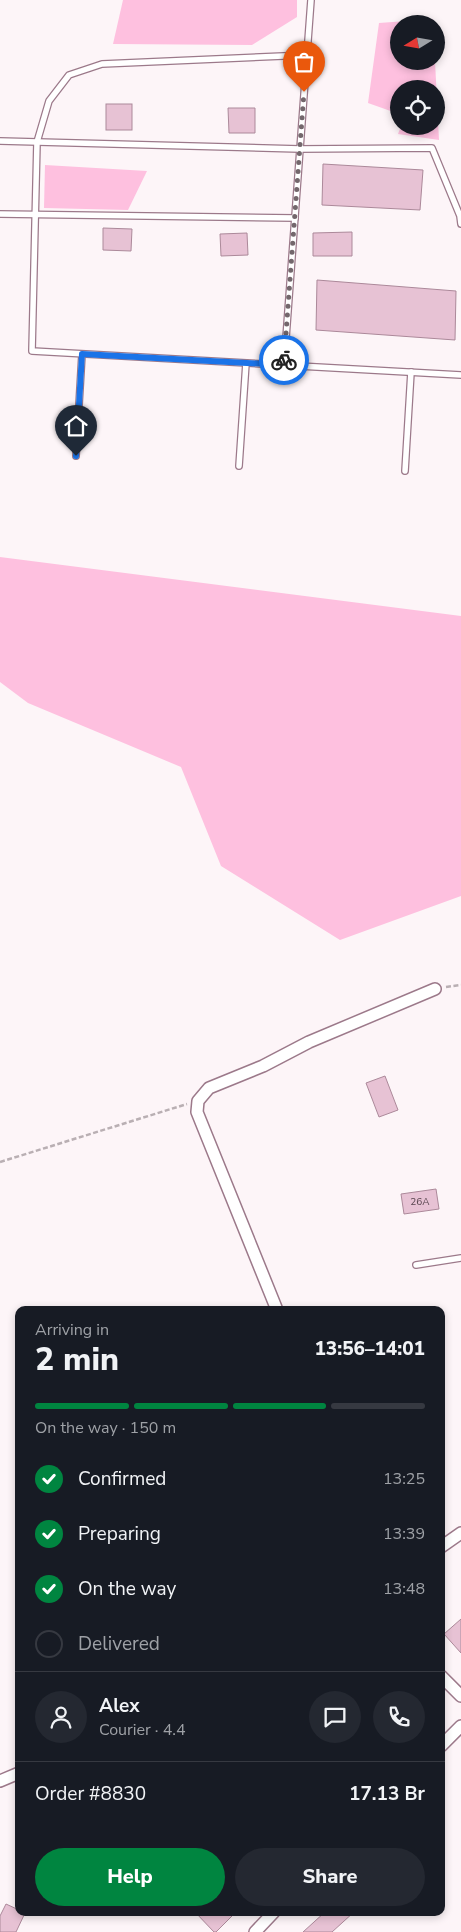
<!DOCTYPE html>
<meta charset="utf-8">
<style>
:root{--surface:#171b24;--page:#242831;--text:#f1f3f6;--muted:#9ea1a6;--line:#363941;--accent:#008540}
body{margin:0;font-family:"Nunito Sans",sans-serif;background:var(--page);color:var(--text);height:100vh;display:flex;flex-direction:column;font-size:19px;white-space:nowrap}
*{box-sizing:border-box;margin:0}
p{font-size:16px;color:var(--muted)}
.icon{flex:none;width:28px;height:28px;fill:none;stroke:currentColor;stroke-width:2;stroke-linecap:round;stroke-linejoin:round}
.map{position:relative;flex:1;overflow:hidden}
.panel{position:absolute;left:15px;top:1306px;width:430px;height:610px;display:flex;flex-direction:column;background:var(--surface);border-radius:10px;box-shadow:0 2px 8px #0003}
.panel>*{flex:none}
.needle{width:32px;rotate:259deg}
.controls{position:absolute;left:390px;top:15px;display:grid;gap:10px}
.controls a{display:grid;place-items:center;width:55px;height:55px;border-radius:50%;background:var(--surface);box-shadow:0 2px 8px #0003;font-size:25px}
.pin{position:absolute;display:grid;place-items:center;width:42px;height:42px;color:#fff;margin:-51px -21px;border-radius:50% 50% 50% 0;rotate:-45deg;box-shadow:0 0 5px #0007}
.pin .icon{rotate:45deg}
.courier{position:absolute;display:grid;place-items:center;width:50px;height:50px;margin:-25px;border:4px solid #1a73e8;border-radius:50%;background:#fff;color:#222;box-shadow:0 1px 6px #0007}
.summary em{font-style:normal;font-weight:800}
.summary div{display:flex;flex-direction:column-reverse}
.summary{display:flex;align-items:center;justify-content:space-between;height:85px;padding:0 20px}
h1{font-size:32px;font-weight:800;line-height:38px}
.bar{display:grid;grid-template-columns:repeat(4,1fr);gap:8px 5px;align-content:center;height:60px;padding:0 20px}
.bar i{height:6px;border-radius:4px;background:var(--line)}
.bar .selected{background:var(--accent)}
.bar p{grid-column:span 4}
.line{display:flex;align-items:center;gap:12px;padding:0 20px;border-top:1px solid var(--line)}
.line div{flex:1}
.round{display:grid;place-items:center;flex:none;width:52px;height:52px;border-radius:26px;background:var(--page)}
ol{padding:0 20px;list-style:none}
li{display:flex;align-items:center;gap:15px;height:55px}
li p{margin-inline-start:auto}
li .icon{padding:5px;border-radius:50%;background:var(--accent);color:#fff;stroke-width:4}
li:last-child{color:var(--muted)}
li i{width:28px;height:28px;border:2px solid var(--line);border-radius:50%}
.cta{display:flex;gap:10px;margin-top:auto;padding:10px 20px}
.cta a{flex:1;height:58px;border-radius:30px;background:var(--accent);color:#fff;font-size:20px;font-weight:800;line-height:58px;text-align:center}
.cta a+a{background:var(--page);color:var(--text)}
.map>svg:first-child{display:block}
</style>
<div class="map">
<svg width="461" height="1932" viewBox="0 0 461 1932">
<rect width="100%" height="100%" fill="#fdf5f8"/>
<g fill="#fec0df">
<path d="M123 0H297V17L252 45 113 44Z"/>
<path d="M433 19V24H399V61H435L439 140 398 134 401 126H436V89H399V114L368 103 379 23Z"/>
<path d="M45 165 147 171 128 210 44 208Z"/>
<path d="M0 557 461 616V896L340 940 221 866 181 767 28 703 0 682Z"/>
</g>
<g fill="#e7c2d4" stroke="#ac899a">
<rect x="106" y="104" width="26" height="26"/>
<path d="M228 108H255V133H229Z"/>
<path d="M323 164 423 170 420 210 322 205Z"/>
<path d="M103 228 132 229 131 251 103 250Z"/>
<path d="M352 232V256H313V233Z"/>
<path d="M247 233 248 255 221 256 220 234Z"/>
<path d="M317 280 456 291 455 340 316 330Z"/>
<path d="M385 1076 398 1110 379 1117 366 1083Z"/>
<path d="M436 1189 439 1209 404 1214 401 1194Z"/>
<path d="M461 1619V1653L444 1634Z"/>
<path d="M6 1904 19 1910V1912L25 1913 16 1932H0V1916Z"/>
<path d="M195 1912H236L216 1932H214Z"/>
<path d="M325 1912H354L332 1932H303Z"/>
</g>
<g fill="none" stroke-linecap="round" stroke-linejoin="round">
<g stroke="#9c798a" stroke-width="8">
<g id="service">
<path d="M307 55 102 64 69 75 49 101 37 142 32 351 461 375"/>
<path d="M0 141 300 149 432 148 460 216 461 224"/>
<path d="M0 214 295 218"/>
<path d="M284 365 311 0"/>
<path d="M76 456 82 354"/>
<path d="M239 466 246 363"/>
<path d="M405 471 411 372"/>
<path d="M416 1265 461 1258"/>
</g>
</g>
<g stroke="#9c798a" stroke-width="14">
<g id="minor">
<path d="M277 1310 197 1112 198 1101 209 1088 263 1066 309 1042 435 989"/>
<path d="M441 1547 461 1533"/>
<path d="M441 1676 461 1696"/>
<path d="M441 1746 461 1726"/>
<path d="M0 1781 19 1773"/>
<path d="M255 1932 274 1912"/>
</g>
</g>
<g stroke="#b9afb3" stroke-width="2.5" stroke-dasharray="5 2.5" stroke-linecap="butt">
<path d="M446 987 461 985"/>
<path d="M0 1162 187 1104"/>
</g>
<use href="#service" stroke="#fff" stroke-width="5.5"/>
<use href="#minor" stroke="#fff" stroke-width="11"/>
</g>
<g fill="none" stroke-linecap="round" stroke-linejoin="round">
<path stroke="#73676c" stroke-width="5" stroke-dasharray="0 9" d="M284 360 304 92"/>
<path stroke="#1a73e8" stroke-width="6" d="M76 456 82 354 284 365V360"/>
</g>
<g text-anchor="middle" stroke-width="5" stroke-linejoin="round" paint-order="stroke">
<g font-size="10" fill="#58454e">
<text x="420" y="1205">26А</text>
</g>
</g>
</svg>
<div class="controls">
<a><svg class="needle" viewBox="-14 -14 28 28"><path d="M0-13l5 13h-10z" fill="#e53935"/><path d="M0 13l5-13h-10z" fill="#9ea1a6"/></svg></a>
<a><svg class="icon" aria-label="locate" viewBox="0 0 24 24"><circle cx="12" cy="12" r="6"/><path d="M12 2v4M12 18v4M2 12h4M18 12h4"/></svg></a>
</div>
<div class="pin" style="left:304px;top:92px;background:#ea580c"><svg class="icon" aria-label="bag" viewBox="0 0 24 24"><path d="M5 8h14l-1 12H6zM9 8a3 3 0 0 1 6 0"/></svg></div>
<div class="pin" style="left:76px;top:456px;background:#1f2937"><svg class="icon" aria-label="home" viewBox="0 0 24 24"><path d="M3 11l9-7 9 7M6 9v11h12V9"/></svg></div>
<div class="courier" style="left:284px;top:360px"><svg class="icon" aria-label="bike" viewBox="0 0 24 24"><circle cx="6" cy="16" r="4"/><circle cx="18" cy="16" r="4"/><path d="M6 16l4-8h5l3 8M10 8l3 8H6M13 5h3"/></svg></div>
<section class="panel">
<div class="summary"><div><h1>2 min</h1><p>Arriving in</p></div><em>13:56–14:01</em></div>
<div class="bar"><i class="selected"></i><i class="selected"></i><i class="selected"></i><i></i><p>On the way · 150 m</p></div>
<ol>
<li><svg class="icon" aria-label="check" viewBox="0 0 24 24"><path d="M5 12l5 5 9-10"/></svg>Confirmed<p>13:25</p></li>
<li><svg class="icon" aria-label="check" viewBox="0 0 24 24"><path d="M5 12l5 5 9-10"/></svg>Preparing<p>13:39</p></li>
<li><svg class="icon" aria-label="check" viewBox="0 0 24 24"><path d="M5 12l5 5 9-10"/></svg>On the way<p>13:48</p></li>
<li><i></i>Delivered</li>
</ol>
<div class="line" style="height:90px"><a class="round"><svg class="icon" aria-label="person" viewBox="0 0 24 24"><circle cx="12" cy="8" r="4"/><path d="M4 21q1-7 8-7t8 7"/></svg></a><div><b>Alex</b><p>Courier · 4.4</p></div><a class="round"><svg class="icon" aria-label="chat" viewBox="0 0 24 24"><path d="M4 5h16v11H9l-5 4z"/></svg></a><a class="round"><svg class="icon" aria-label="phone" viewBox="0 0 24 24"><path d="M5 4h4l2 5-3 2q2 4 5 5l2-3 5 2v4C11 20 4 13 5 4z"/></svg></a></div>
<div class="line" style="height:65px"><div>Order #8830</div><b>17.13 Br</b></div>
<div class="cta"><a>Help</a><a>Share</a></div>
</section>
</div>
